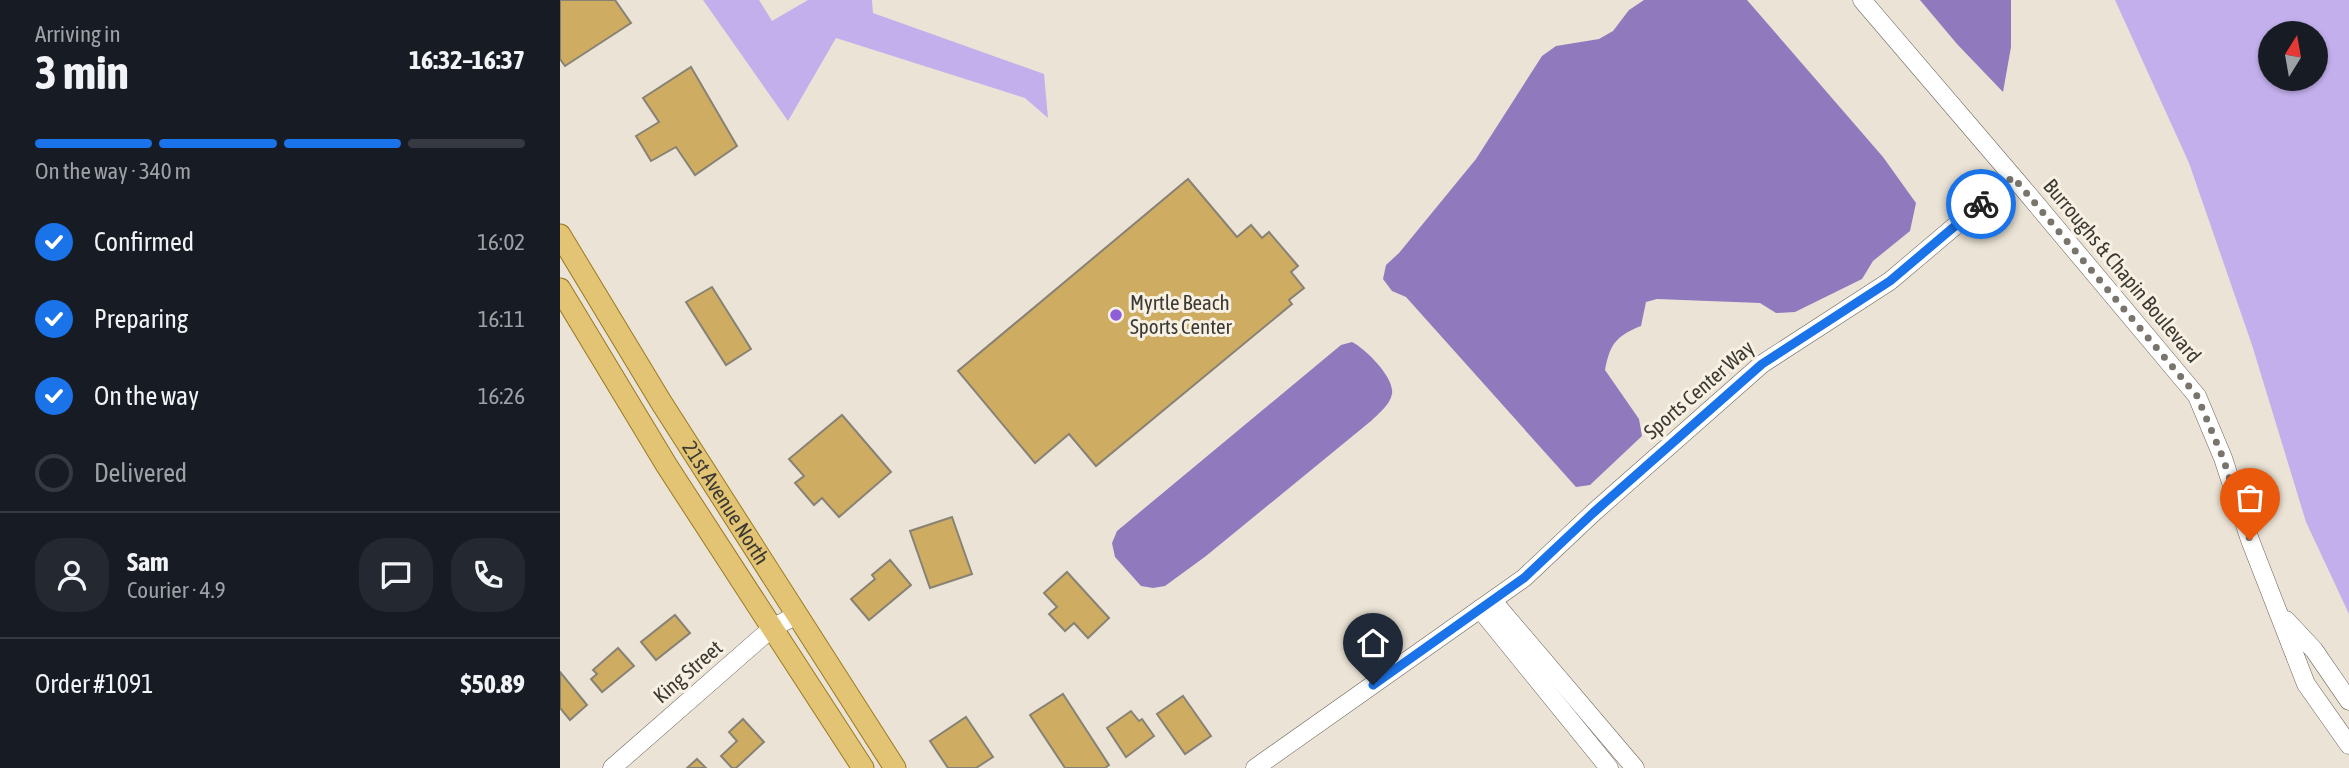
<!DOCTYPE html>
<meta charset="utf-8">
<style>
:root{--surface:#171b24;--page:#242831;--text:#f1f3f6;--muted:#9ea1a6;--line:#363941;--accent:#1a73e8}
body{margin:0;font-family:"Asap Condensed",sans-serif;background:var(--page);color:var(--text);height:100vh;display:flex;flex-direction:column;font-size:26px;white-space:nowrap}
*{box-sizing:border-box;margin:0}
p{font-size:23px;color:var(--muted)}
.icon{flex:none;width:38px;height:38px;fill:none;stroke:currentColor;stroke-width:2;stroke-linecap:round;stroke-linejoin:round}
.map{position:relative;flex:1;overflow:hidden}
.drawer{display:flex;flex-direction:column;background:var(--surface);width:560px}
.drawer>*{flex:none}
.needle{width:46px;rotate:11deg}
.fabs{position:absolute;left:1698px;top:21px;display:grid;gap:14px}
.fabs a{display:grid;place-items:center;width:70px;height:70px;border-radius:50%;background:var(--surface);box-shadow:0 2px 5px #0004;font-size:35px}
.pin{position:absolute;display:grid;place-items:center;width:60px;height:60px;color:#fff;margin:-72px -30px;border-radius:50% 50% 50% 0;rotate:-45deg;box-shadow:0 0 7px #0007}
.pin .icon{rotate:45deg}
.courier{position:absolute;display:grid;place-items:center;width:70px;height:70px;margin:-35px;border:5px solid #1a73e8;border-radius:50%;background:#fff;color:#222;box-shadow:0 2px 9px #0007}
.overview em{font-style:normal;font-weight:700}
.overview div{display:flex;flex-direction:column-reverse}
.overview{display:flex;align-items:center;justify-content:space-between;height:119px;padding:0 35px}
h1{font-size:46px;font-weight:700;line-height:52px}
.bar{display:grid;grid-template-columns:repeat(4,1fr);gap:10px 7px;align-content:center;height:84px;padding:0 35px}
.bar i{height:9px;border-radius:5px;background:var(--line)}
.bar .on{background:var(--accent)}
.bar p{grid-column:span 4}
.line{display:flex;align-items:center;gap:18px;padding:0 35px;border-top:2px solid var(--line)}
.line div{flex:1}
.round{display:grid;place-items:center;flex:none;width:74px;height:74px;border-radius:28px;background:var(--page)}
ol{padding:0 35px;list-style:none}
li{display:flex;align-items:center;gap:21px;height:77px}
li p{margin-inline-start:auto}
li .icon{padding:7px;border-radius:50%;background:var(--accent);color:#fff;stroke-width:4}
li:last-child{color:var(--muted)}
li i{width:38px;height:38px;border:4px solid var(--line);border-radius:50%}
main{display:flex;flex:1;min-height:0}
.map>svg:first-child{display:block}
</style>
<main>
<section class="drawer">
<div class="overview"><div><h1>3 min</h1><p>Arriving in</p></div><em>16:32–16:37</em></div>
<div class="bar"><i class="on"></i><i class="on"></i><i class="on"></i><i></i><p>On the way · 340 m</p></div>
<ol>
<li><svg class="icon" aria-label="check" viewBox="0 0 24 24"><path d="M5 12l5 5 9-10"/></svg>Confirmed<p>16:02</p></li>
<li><svg class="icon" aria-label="check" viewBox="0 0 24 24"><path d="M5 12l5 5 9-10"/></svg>Preparing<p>16:11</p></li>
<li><svg class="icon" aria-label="check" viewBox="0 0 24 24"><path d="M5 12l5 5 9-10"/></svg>On the way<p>16:26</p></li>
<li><i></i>Delivered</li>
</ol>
<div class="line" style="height:126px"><a class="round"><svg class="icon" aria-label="person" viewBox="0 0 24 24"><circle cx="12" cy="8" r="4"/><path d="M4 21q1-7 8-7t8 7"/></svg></a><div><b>Sam</b><p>Courier · 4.9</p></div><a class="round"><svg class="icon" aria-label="chat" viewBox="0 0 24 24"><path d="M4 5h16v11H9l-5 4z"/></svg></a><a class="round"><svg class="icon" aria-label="phone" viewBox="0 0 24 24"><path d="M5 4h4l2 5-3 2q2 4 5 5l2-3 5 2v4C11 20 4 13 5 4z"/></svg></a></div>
<div class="line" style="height:91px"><div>Order #1091</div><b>$50.89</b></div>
</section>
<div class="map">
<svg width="1789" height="768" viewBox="0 0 1789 768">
<rect width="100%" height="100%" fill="#ebe4d6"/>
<g fill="#c2afec" fill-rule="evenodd">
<path d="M143 0H199L212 21 248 0H312L313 13 484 74 488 118 465 98 276 38 228 121Z"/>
<path d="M1555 0H1789V614L1746 522 1692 345 1629 163ZM1710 33H1755V79H1710Z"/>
</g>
<g fill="#907abd">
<path d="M1084 0H1187L1323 157 1356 203 1350 231 1313 261 1302 279 1235 312 1216 313 1200 303 1097 299 1086 302 1081 326C1056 336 1050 344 1045 370L1079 419 1082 436 1030 485 1016 487 846 297 832 291 823 279 826 265 839 253 916 159 982 56 996 46 1039 39 1053 31 1069 10Z"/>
<path d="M1360 0H1451V47L1443 92 1397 44Z"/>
<path d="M792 342C806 349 835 378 832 394 830 405 818 414 811 421L646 556 605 586 593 588 581 586 555 557 552 543 557 531 781 345Z"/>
</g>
<g fill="#ceac62" stroke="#888275" stroke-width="2">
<path d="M0 0H55L71 23 5 66 0 59Z"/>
<path d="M131 67 177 146 135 175 116 147 91 161 76 136 99 122 83 98Z"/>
<path d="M628 179 677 237 691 225 702 238 709 232 738 266 731 272 744 288 729 300 732 304 536 466 509 434 475 463 398 371Z"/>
<path d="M152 287 191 349 166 365 126 302Z"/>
<path d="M282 415 331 472 279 517 262 498 254 505 235 483 244 476 229 459Z"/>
<path d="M392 517 412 574 370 588 350 531Z"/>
<path d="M330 560 351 585 309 620 291 599 315 579 312 575Z"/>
<path d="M507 572 549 618 528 638 514 623 505 631 489 614 497 607 484 593Z"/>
<path d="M115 615 130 633 96 660 81 642Z"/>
<path d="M58 648 74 666 42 692 31 679 37 674 33 670Z"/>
<path d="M0 672 27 705 10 720 0 708Z"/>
<path d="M503 694 549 765 545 768H505L470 715Z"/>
<path d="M623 696 651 736 625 754 597 714Z"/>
<path d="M571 711 579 721 582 719 594 736 566 757 547 728Z"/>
<path d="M406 717 433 757 416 768H388L370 741Z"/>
<path d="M183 719 204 742 176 768H172L161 756 177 741 169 732Z"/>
<path d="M137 759 146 768H127Z"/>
</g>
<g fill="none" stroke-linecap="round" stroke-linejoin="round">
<g stroke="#6c6559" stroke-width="19">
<g id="minor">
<path d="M1302 0 1461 186 1637 396 1663 458 1690 540 1746 684 1789 745"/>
<path d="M933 601 1075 768"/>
<path d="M920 609 1049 768"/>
<path d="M1726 620 1754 650 1789 701"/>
<path d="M52 768 212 628 237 615"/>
<path d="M695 768 964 578 1033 513 1202 364 1330 281 1453 177"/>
</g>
</g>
<g stroke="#9b7921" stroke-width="23">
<g id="major">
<path id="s1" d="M0 235 101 402 335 768"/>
<path d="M0 289 107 466 303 768"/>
</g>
</g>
<use href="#minor" stroke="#fff" stroke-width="18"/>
<use href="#major" stroke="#e2c474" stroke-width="21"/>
</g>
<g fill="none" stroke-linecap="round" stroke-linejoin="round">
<path stroke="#79756c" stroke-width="7" stroke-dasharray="0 12.6" d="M1421 204 1453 177 1637 396 1663 458 1690 540"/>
<path stroke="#1a73e8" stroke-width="9" d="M813 685 964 578 1033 513 1202 364 1330 281 1421 204"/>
</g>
<circle fill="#8e5fd9" stroke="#f8f1e3" stroke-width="2.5" cx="556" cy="315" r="7"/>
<g text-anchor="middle" stroke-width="6" stroke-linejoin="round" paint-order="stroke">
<g font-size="21" fill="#3b3933" stroke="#f8f1e3">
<text transform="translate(1562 271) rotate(50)" y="7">Burroughs &amp; Chapin Boulevard</text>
<text transform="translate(1139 390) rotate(-41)" y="7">Sports Center Way</text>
<text dy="7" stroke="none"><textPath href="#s1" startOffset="315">21st Avenue North</textPath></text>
<text transform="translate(128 672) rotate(-41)" y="7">King Street</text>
</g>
<g font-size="21" fill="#3b3933" stroke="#f8f1e3" text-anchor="start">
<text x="570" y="310">Myrtle Beach<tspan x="570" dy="24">Sports Center</tspan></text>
</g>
</g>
</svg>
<div class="fabs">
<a><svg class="needle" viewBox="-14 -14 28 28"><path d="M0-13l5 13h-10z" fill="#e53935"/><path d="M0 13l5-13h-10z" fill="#9ea1a6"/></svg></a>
</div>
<div class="pin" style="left:1690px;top:540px;background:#ea580c"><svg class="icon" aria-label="bag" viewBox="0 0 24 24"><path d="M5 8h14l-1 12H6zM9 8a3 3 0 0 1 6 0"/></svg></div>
<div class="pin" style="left:813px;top:685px;background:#1f2937"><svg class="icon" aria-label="home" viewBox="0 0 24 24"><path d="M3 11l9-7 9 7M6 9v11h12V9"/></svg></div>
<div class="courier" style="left:1421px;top:204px"><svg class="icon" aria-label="bike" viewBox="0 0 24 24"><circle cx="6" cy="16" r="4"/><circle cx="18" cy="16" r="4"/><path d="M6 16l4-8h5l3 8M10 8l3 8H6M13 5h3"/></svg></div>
</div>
</main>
